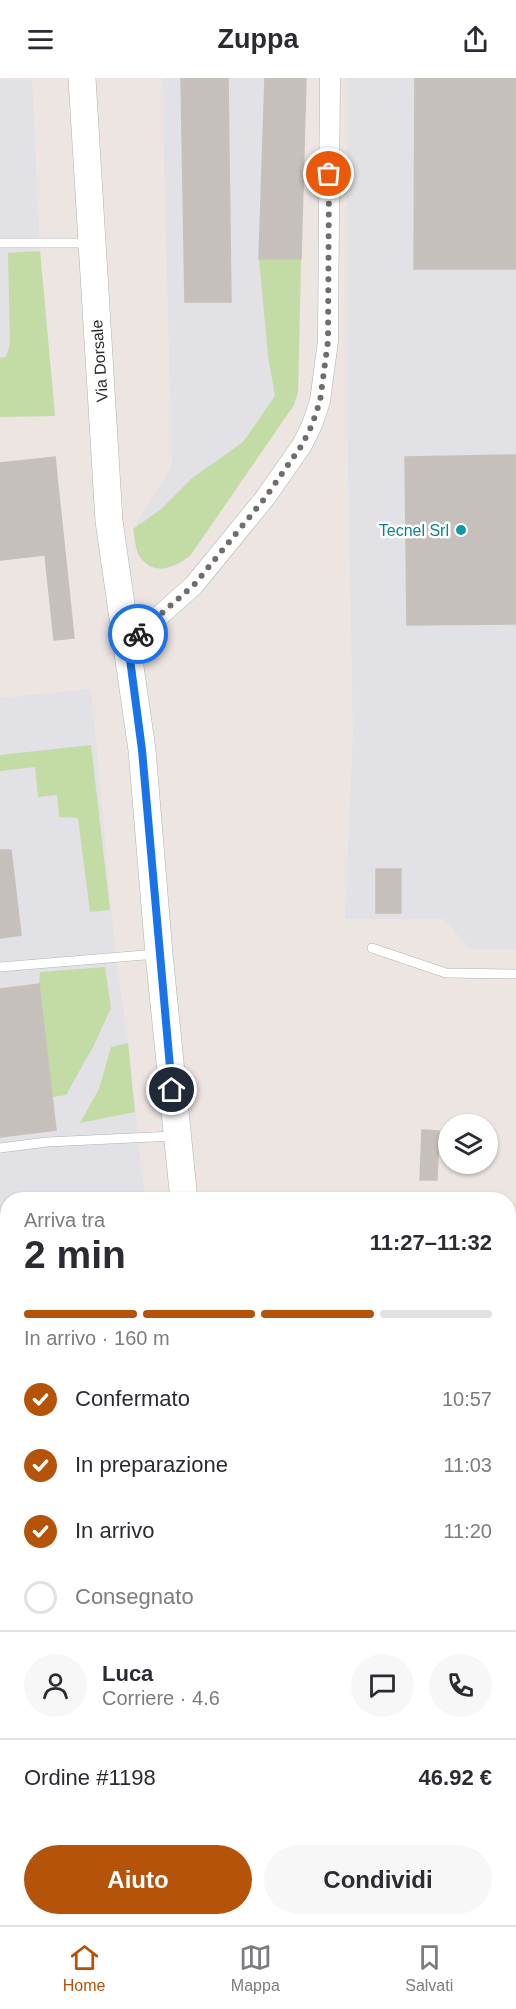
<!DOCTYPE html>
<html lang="it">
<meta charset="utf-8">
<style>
:root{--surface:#fff;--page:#f7f7f7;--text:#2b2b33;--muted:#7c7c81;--line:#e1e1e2;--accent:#b45309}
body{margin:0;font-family:Helvetica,sans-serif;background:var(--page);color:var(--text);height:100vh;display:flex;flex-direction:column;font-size:22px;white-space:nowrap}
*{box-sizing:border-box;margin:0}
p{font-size:20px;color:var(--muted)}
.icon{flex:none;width:33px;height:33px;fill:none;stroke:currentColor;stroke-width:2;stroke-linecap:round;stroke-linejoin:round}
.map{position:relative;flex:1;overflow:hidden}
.side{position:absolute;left:0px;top:1114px;width:516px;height:734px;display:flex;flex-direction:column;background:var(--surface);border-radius:24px 24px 0 0;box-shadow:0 2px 4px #0004}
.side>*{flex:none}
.tools{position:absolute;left:438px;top:1036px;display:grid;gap:12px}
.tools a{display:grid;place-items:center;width:60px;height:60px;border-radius:50%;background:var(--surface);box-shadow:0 2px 4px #0004;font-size:30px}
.pin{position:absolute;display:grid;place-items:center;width:51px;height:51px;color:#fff;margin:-26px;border:3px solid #fff;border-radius:50%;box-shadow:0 2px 6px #0007}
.courier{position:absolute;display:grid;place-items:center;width:60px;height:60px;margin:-30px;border:4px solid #1a73e8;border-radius:50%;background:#fff;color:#222;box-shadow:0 2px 8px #0007}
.head em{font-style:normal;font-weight:800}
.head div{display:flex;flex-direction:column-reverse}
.head{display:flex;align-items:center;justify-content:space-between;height:102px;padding:0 24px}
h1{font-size:39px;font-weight:800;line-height:45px}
.bar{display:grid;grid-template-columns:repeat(4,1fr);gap:9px 6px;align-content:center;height:72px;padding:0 24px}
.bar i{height:8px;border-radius:4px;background:var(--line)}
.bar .on{background:var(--accent)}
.bar p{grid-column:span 4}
.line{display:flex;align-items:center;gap:15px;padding:0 24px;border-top:2px solid var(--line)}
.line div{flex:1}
.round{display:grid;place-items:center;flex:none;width:63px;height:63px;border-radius:32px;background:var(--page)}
ol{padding:0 24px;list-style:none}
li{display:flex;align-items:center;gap:18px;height:66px}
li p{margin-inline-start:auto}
li .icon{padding:6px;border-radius:50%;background:var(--accent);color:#fff;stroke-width:4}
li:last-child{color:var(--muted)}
li i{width:33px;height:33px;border:3px solid var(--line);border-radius:50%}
.action{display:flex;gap:12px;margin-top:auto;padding:12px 24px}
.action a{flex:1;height:69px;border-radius:36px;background:var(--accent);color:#fff;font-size:24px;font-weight:800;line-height:69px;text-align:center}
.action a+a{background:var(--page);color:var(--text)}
header{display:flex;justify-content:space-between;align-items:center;height:78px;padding:0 24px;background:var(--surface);font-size:27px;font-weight:800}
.dock{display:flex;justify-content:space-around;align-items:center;height:84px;border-top:2px solid var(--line);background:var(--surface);font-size:16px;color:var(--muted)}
.dock a{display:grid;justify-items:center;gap:3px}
.dock .on{color:var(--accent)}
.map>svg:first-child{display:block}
</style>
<header><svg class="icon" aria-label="menu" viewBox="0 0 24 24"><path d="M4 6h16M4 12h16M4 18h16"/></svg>Zuppa<svg class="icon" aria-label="share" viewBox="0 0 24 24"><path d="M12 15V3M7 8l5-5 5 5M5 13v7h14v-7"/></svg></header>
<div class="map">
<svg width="516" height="1847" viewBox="0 0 516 1847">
<rect width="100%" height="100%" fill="#ede5e1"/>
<g fill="#e1e1e6">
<path d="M162 0H306L298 314 294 327 190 478 176 488 163 491 150 489 139 478 133 451 172 388Z"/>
<path d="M347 0H516V871H470L444 841H345L353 656 347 324Z"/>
<path d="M0 1 32 2 40 173 55 338 0 339Z"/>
<path d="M91 611 115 872 128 965 145 1122H8V1435L0 1436V620Z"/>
<path d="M7 1545 8 1840H220L221 1847H10L1 1845 0 1847V1546Z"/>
<path d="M509 1607 516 1608V1847H313L311 1841 508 1840Z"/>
</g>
<g fill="#c3dca5">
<path d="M40 173 55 338 0 339V280L6 279 10 266 8 175Z"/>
<path d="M259 181H301L298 314 294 327 190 478C174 489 154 499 140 479 135 472 135 459 133 451L160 432 191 401 243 364 275 318 268 278Z"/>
<path d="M91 667 110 832 90 834 78 740 59 739 57 717 38 719 35 689 0 693V677Z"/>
<path d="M105 889 111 930 94 967 66 1017 52 1019 39 906 40 894Z"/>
<path d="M128 965 135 1034 80 1045 99 1011 111 969Z"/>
</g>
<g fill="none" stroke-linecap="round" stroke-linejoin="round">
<path stroke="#81dce1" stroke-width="6" d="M508 1505 516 1506"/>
</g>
<g fill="#c6c0bc" stroke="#c8c1bb" stroke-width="1.5">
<path d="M181 0H228L231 224H185Z"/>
<path d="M265 0H306L301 181H259Z"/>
<path d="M415 0H516V191H414Z"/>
<path d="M516 377V546L407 547 405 379Z"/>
<path d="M55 379 74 560 54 562 45 477 0 482V385Z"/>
<path d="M0 772H11L21 857 0 860Z"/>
<rect x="376" y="791" width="25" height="44"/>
<path d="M39 906 56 1052 0 1059V911Z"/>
<path d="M422 1052 439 1053 437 1102H420Z"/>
</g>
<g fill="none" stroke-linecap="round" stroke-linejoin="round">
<g stroke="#aeb2b7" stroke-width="10">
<g id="lane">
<path d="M0 165H89"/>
<path d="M372 870 446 895 516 896"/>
<path d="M0 889 157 876"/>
<path d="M0 1070 47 1064 174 1058"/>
<path d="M0 1489 4 1524 0 1529"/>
</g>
</g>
<g stroke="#aeb2b7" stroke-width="21">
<g id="street">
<path d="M128 566 194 507 265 420 302 367 312 347 320 323 328 263 330 0"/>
<path d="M508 1451H516"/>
</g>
</g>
<g stroke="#aeb2b7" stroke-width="28">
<g id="secondary">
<path d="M82 0 109 443 142 672 159 876 184 1122"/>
<path d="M0 1457 8 1456"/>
<path d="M268 1840 269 1847"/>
</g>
</g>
<path stroke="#c4c4c4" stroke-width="4" stroke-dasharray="4.5 3" stroke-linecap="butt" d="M508 1538 516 1539"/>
<use href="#lane" stroke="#fff" stroke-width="9"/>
<use href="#street" stroke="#fff" stroke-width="20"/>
<use href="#secondary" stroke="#fff" stroke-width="27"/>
</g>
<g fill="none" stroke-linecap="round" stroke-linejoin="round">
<path stroke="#706d6c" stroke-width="6" stroke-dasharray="0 10.8" d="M138 556 194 507 265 420 302 367 312 347 320 323 328 263 329 96"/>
<path stroke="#1a73e8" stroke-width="8" d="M138 556 128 566 142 672 172 1012"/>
</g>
<circle fill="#0f9aa8" stroke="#fff" stroke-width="2" cx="461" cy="452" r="6"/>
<g text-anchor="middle" stroke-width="5" stroke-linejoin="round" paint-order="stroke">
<g font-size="16" fill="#2d2d2d" stroke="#fff">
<text transform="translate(99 283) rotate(-94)" y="6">Via Dorsale</text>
</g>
<g font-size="16" fill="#0d838f" stroke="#fff" text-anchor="end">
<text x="449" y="458">Tecnel Srl</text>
</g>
</g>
</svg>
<div class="tools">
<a><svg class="icon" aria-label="layers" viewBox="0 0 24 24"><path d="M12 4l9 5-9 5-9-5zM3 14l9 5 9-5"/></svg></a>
</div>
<div class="pin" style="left:329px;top:96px;background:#ea580c"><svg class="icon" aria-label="bag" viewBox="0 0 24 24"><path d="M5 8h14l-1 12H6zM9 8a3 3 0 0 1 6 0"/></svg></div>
<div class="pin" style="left:172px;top:1012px;background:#1f2937"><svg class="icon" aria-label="home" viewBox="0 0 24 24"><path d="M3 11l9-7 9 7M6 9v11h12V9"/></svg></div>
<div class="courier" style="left:138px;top:556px"><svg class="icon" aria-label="bike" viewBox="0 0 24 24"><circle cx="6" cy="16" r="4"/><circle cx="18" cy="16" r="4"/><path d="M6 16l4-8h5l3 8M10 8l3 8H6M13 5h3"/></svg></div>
<section class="side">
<div class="head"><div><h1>2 min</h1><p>Arriva tra</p></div><em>11:27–11:32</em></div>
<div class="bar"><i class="on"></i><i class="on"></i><i class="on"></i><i></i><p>In arrivo · 160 m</p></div>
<ol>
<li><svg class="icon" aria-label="check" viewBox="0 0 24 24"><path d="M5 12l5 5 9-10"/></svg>Confermato<p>10:57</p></li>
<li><svg class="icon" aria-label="check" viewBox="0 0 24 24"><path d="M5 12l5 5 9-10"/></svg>In preparazione<p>11:03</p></li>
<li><svg class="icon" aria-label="check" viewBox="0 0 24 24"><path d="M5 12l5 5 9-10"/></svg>In arrivo<p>11:20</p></li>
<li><i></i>Consegnato</li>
</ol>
<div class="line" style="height:108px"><a class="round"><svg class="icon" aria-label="person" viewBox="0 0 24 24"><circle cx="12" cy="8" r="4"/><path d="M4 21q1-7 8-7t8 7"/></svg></a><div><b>Luca</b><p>Corriere · 4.6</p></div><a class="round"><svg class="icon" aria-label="chat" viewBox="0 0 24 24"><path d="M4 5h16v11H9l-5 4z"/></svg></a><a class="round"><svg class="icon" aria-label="phone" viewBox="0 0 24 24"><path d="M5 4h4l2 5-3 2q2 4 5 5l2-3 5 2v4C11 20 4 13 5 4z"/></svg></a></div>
<div class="line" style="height:78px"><div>Ordine #1198</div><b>46.92 €</b></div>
<div class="action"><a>Aiuto</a><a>Condividi</a></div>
</section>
</div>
<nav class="dock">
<a class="on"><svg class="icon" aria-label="home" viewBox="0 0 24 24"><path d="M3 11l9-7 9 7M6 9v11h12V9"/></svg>Home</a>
<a><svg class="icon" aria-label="map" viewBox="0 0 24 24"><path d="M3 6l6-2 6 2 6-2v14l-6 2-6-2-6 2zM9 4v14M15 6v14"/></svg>Mappa</a>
<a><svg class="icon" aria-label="saved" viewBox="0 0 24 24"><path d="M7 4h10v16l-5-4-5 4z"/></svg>Salvati</a>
</nav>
